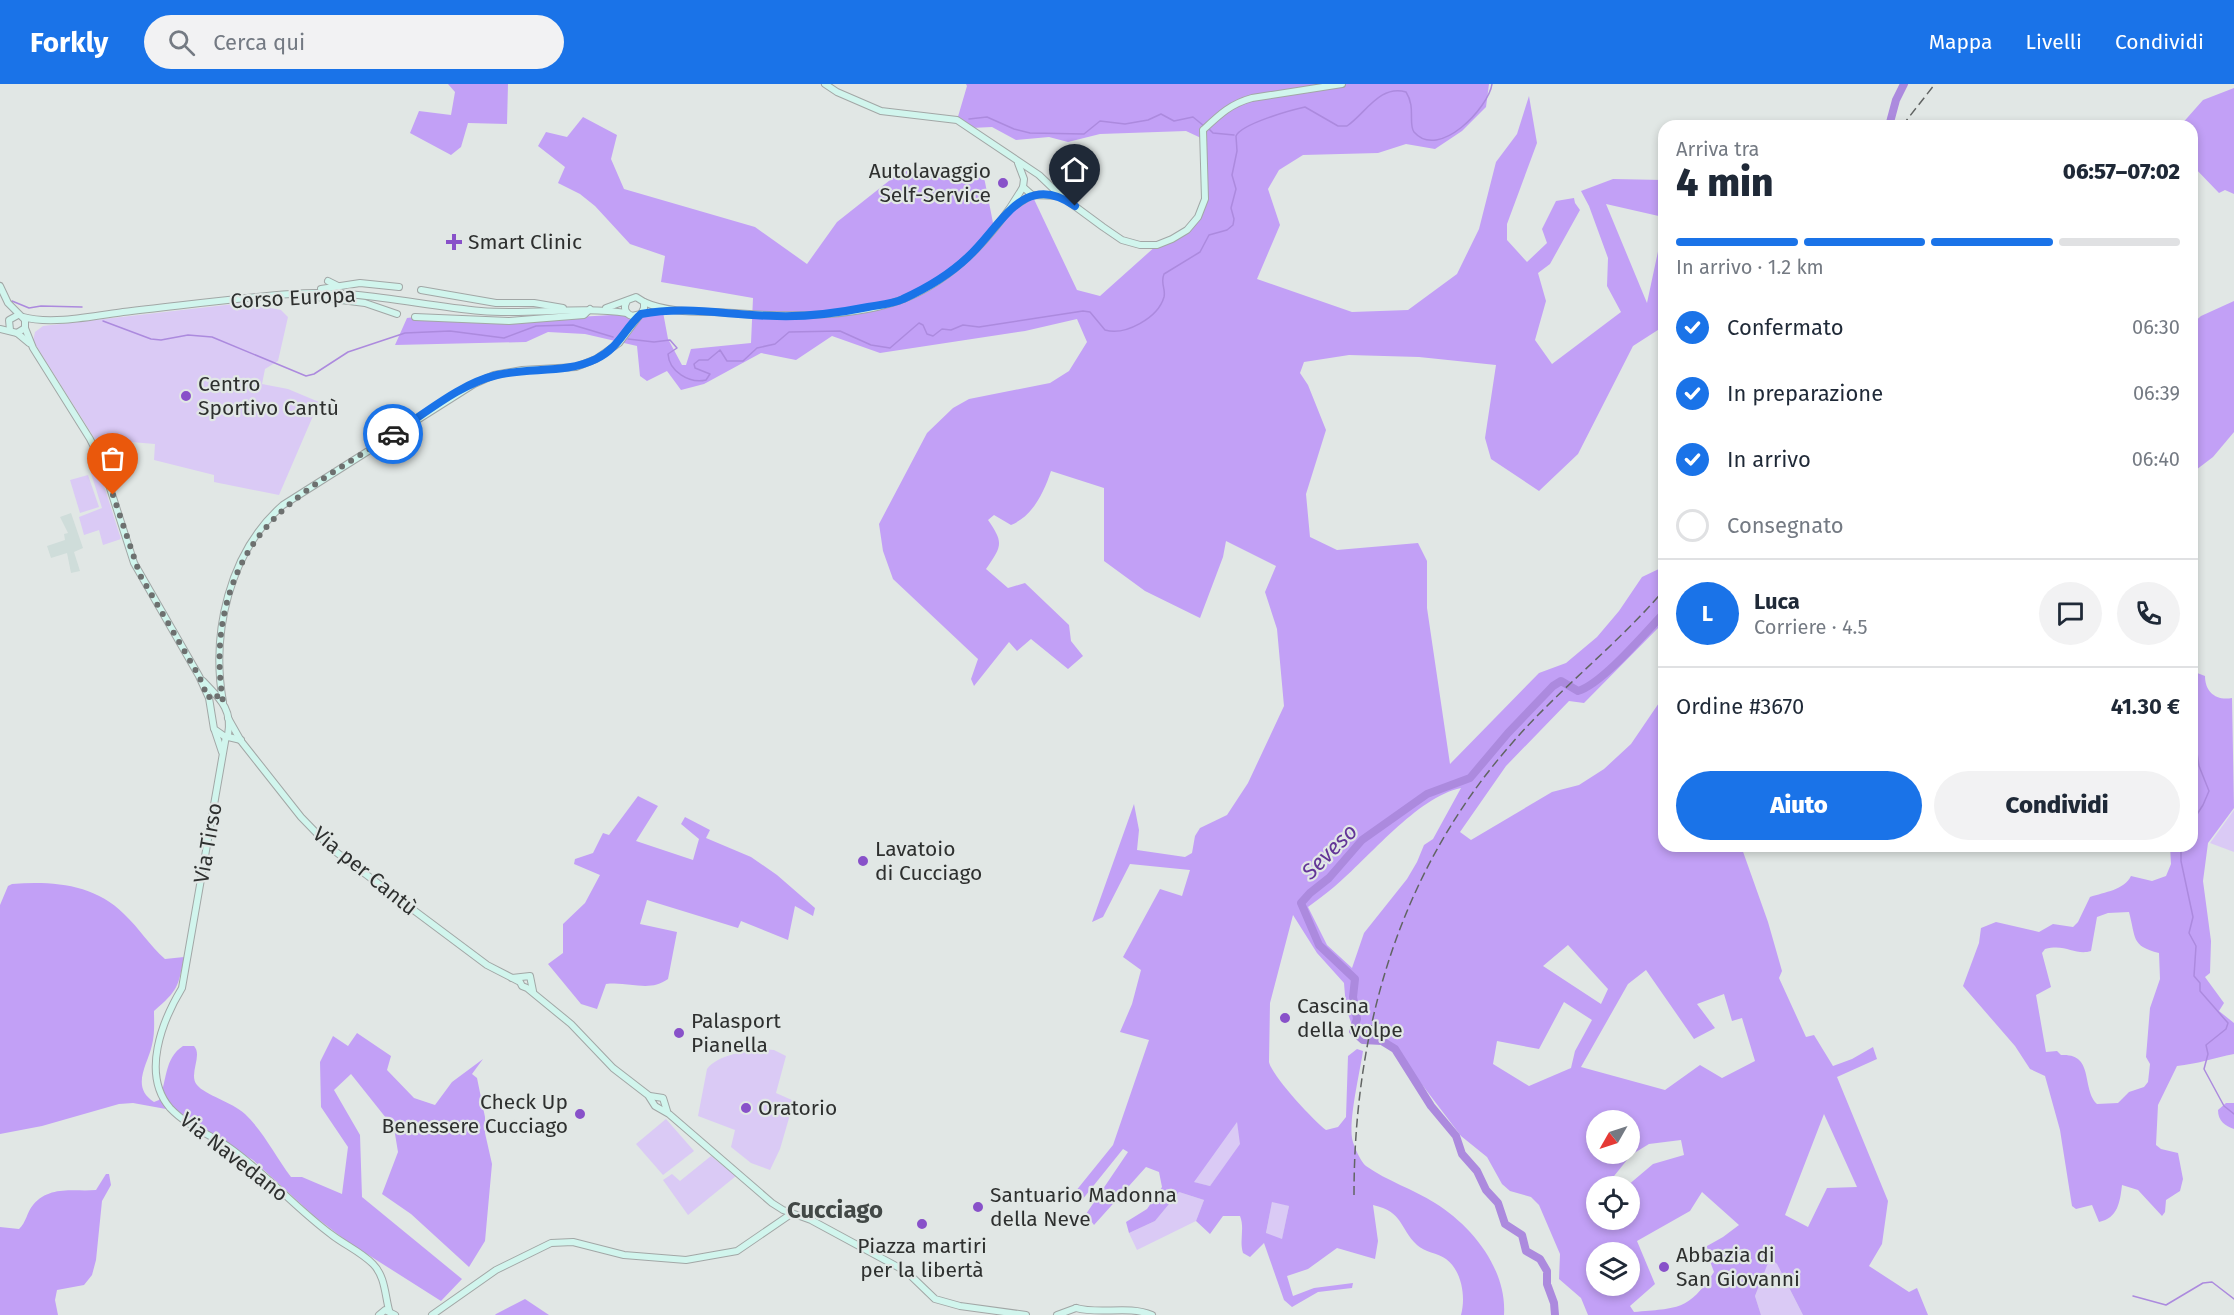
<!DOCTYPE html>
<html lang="it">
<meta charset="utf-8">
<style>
:root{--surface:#fff;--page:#f2f2f3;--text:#1f2937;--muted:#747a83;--line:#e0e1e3;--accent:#1a73e8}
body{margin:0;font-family:"Fira Sans",sans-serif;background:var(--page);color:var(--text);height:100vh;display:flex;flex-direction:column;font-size:22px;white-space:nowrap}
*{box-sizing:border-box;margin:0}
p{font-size:20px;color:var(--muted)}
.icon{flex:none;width:33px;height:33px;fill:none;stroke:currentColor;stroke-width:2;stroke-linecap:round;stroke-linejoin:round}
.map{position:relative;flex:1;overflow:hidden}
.sheet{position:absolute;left:1658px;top:36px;width:540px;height:732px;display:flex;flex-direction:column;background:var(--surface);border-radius:18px;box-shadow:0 3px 9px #0003}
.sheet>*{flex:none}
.needle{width:39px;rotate:231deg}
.fabs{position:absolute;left:1586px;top:1026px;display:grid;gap:12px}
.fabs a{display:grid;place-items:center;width:54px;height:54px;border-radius:50%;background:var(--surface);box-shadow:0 3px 9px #0003;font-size:30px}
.pin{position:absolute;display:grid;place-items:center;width:51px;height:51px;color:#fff;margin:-62px -26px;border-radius:50% 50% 50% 0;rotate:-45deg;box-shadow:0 0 6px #0007}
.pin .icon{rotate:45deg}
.courier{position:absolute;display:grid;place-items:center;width:60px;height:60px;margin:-30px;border:4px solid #1a73e8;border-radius:50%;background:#fff;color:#222;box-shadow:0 2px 8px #0007}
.head em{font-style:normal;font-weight:800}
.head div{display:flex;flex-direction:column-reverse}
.head{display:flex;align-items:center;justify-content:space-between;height:102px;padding:0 18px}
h1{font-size:39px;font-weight:800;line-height:45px}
.bar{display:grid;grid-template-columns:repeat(4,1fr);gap:9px 6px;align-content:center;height:72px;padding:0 18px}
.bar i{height:8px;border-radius:4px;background:var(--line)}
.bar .selected{background:var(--accent)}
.bar p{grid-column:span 4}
.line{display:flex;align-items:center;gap:15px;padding:0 18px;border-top:2px solid var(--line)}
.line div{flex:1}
.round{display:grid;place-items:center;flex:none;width:63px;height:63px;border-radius:32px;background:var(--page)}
ol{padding:0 18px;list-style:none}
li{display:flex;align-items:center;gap:18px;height:66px}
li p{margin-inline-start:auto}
li .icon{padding:6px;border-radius:50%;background:var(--accent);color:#fff;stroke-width:4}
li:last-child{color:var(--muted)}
li i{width:33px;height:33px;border:3px solid var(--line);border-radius:50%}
.button{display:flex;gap:12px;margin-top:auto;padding:12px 18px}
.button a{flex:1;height:69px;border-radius:36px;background:var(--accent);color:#fff;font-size:24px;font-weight:800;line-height:69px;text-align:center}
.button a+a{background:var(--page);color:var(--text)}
header{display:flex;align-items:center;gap:36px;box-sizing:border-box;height:84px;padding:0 30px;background:var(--accent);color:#fff}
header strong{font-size:28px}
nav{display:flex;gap:33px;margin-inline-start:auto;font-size:21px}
.search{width:420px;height:54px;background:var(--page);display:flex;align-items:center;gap:15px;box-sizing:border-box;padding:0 21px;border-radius:33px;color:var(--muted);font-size:22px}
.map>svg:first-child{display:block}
</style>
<header>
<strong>Forkly</strong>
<div class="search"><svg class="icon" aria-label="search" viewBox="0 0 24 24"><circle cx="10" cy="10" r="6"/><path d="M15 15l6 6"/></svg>Cerca qui</div>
<nav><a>Mappa</a><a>Livelli</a><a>Condividi</a></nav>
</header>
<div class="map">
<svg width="2234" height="1231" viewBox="0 0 2234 1231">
<rect width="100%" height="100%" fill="#e1e7e5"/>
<path fill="#cfddda" d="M71 429 83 464 74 468 80 487 71 489 67 469 51 474 47 462 65 456 64 450 68 449 60 433Z"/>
<g fill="#dacaf5">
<path d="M243 219 281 226 288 233 278 277 265 285 262 300 288 305 319 318 279 411 214 398V391L154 376 155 360 95 355 33 257 35 248 43 242Z"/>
<path d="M98 383 121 455 103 461 99 446 84 451 79 433 102 424 90 386Z"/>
<path d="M88 391 99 423 80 429 70 396Z"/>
<path d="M2234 726V768L2210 759Z"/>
<path d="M762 965 774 966 786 972 776 1009 794 1017 780 1065 770 1086 751 1079 731 1063 735 1046 698 1032 707 985C717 971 746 967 762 965Z"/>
<path d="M666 1035 694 1067 663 1091 636 1060Z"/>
<path d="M1237 1037 1241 1060 1210 1102 1193 1098Z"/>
<path d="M711 1072 736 1092 688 1131 663 1096 672 1090 680 1097Z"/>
<path d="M1179 1108 1204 1116 1196 1137 1137 1166 1129 1149 1155 1137Z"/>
<path d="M1272 1117 1289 1122 1282 1156 1266 1150Z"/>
<path d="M1770 1173 1777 1180 1803 1231H1761L1755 1212Z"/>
</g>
<g fill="#c2a0f6" fill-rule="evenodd">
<path d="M448 0H508L507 40 468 39 461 63 451 71 410 49 419 27 451 31 455 8Z"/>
<path d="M966 0H1489L1486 23 1462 47 1435 65 1406 60 1378 69 1303 71 1279 86 1268 105 1280 141 1257 195 1352 228 1408 226 1457 190 1479 145 1496 78 1517 50 1529 12 1537 59 1507 140V156L1527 178 1547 159 1542 145 1556 117 1574 114 1575 119 1580 126 1550 180 1538 189 1546 217 1535 256 1552 280 1621 228 1607 202 1608 174 1589 122 1581 107 1613 95 1663 96V133L1606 120 1647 219 1663 144V238L1661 244 1633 262 1578 370 1539 407 1491 375 1485 354 1496 281 1419 273 1349 271 1304 278 1300 289 1308 301 1326 346 1306 410 1310 453 1337 466 1418 459 1427 477V524L1450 680 1539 589 1566 579 1597 553 1619 527 1642 493 1663 483V539L1584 619 1569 617 1506 682 1460 748 1471 756 1552 708 1579 701 1604 685 1631 660 1663 613 1664 762H1741L1768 838 1782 887 1779 894 1806 953 1814 951 1833 982 1852 975 1873 963 1877 975 1837 993 1888 1117 1882 1160 1869 1182 1909 1208 1917 1204 1928 1231H1803L1777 1180 1770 1174 1755 1212 1761 1231H1588L1581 1214 1559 1195 1560 1170 1539 1121 1531 1113 1510 1107 1502 1100 1487 1073 1461 1052 1395 965 1382 957 1363 956 1355 950 1346 924 1344 899 1317 869 1293 831 1270 919 1269 978C1272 992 1313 1036 1326 1046L1338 1043 1346 1033 1348 972 1357 965 1363 967C1360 988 1349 1033 1352 1054 1353 1061 1361 1078 1366 1082 1387 1097 1413 1105 1435 1119 1472 1142 1507 1185 1504 1231H1461C1466 1213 1462 1187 1446 1175 1438 1169 1424 1168 1417 1161 1399 1144 1404 1128 1373 1121L1378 1157 1375 1175 1337 1164 1308 1185 1287 1192 1293 1212 1314 1204 1353 1199 1352 1204 1318 1208 1292 1223 1284 1216 1264 1159 1250 1173 1243 1169C1239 1156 1245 1145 1240 1132H1223L1210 1150 1196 1137 1204 1116 1179 1108 1155 1137 1129 1149 1126 1138 1147 1125 1162 1103 1159 1088 1146 1083 1094 1141 1086 1130 1128 1068 1123 1065 1082 1116 1075 1108 1113 1061 1149 956 1120 948 1132 920 1141 886 1123 873 1160 805 1182 812 1190 786 1130 780 1103 833 1092 838 1134 720 1139 746 1137 766 1185 773 1192 769 1195 752 1200 744 1227 731 1248 699 1284 622 1277 545 1265 508 1276 482 1226 457 1223 473 1200 534 1145 507 1104 477V404L1051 387C1044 408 1033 432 1011 441L994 431 988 436C1004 459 1002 462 986 485L1008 504 1025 499 1069 541 1071 557 1083 572 1068 585 1031 555 1017 567 1009 558 974 602 971 595 978 575 893 495 883 467 879 440 927 349 953 324 969 315 1050 299 1069 287 1087 258 1077 235 1025 247 880 269 832 252 796 276 761 269 704 300 681 306 667 287 647 297 640 292 637 262 585 250 548 248 526 258 395 261 407 234 415 233 509 237 663 228 668 255 682 281H686L691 265 751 259 753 214 661 198 665 172 630 160 595 122 580 110 558 99 565 83 538 62 546 48 567 53 583 33 617 51 611 75 624 105 755 143 807 180 837 138 904 85 984 93 994 144 1032 111 1077 206 1100 212 1157 161 1172 155 1198 133 1205 115 1201 54 1186 47 1100 50 1068 58 1049 53 1016 56 992 43 971 44 957 36 967 2ZM1461 704 1433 755 1424 761 1417 778 1407 795 1364 849 1352 884 1327 861 1308 823C1317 816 1326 810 1334 803 1369 774 1417 713 1461 704ZM1568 861 1608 905 1601 920 1543 882ZM1646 886 1694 955 1715 944 1697 920 1724 910 1732 937 1742 934 1755 977 1722 994 1700 981 1665 1006 1581 983 1628 900ZM1564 918 1592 936 1575 967 1571 984 1529 1002 1493 980 1497 957 1539 965ZM1824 1030 1857 1103 1827 1104 1808 1143 1785 1131ZM1596 1036H1629V1070H1596ZM1237 1038 1240 1060 1210 1102 1194 1098ZM1681 1056 1684 1071 1653 1080 1627 1102 1629 1136H1596V1102H1615L1610 1097 1631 1071 1649 1060ZM1702 1108 1739 1141 1723 1153 1707 1162 1708 1172 1714 1188C1688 1227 1678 1224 1634 1228L1630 1222 1655 1200 1637 1157 1690 1127ZM1272 1118 1289 1122 1282 1155 1266 1149ZM1596 1168H1629V1202H1596Z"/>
<path d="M2234 4V110L2225 106 2219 109 2192 81V42H2180L2203 16Z"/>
<path d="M2234 217V348L2213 373 2192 389V240L2201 232Z"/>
<path d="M2192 587 2205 592C2205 608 2216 617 2232 614L2234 724 2208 759 2203 797 2211 857 2210 889 2205 893 2224 919 2219 927 2234 939V970C2214 974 2197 980 2177 982L2158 1021 2156 1061 2161 1065 2178 1069 2183 1095 2180 1107 2166 1116 2165 1128 2162 1132 2138 1106 2122 1101C2120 1118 2118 1134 2099 1138L2092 1121 2076 1125 2072 1122 2060 1046 2045 992 2030 985 2015 962 1963 902 1979 859 1981 844 1996 838 2039 848 2053 840 2073 843 2078 838 2090 813C2105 808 2124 806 2131 792L2152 797 2166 792 2171 780 2170 762H2192ZM2129 828C2136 854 2131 862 2159 869L2160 895 2150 924 2146 973 2150 980 2148 998 2144 1003 2129 1008 2118 1019 2097 1020C2081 1004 2095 969 2061 971L2057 967 2046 968 2036 911 2051 903 2042 869 2045 865C2066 859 2075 872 2091 867L2097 833 2108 829Z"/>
<path d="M638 712 658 722 636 757 693 776 699 755 681 740 685 733 710 746 706 754 751 773 777 791 815 824 813 832 795 822 788 856 741 837 738 844 647 816 640 840 677 848 668 895C649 909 629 897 606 900L597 925 581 920 548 880 563 869V840L585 819 600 791 574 780 575 775 593 769 603 749 609 751Z"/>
<path d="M12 800C53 797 94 800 124 830 139 844 150 862 165 875L184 873C178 904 178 906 154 927 154 937 155 950 152 961 148 980 130 1003 154 1018L159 1016C167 998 164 974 183 962H194C203 972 188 990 197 1001 205 1011 232 1018 245 1030 263 1047 276 1073 291 1093H302L342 1110 348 1063 321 1023 320 978 333 952 348 962 357 949 391 972 387 986 414 1014 435 1021 452 998 483 975 472 990 477 994 485 1033V1049L492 1080 485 1157 469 1183 411 1130 382 1110 398 1068 394 1044 351 990 334 1006 360 1051 362 1113 462 1195 441 1217 348 1158 314 1132 253 1076 166 1025 133 1019 119 1020 42 1042 0 1050V821L8 802Z"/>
<path d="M2226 1019H2234V1045C2225 1042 2218 1037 2218 1026Z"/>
<path d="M106 1090H109L111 1101 102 1117 96 1176 92 1191 84 1201 57 1206 55 1216 58 1231H0V1143L19 1145C26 1139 27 1128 33 1121 50 1101 74 1108 96 1106Z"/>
<path d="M525 1215 549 1231H495L496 1230Z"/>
</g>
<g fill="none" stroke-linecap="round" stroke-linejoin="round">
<g stroke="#ac8ade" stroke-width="1.5">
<path d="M969 35 987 33 1014 45 1030 49 1084 50 1100 37 1125 40 1148 36 1161 30 1174 37 1193 33 1204 42"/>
<path d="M1208 44 1213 49 1234 51"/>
<path d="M12 217 29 224 41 222 82 223"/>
<path d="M103 237 151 255 161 256 188 251 212 253 306 292 314 290 348 268 405 249 450 247 504 254 536 242 573 241 613 253"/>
<path d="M628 255 654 258 670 256 677 264 668 270C669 287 689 300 706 296L710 290 695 284 694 280 699 276H708L720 266 727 277H743L757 264 775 260 789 248 840 247 871 261 890 264 919 239 923 241 927 250 933 252 942 245 951 246 963 241 979 243 1083 227 1090 228 1105 246C1125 252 1158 234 1164 213 1166 205 1160 199 1164 190L1200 168 1209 151 1227 146 1233 141 1234 135 1231 124 1236 105 1232 91 1237 67 1236 52C1241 40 1291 26 1305 23L1338 42H1347C1365 30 1380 0 1406 8 1416 23 1408 40 1414 48 1439 77 1489 23 1492 0"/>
<path d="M2192 659 2196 662 2199 682 2209 707 2203 721 2192 738"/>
<path d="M2181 762V777L2193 833 2189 849 2196 862 2194 892 2200 899V907L2228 939 2226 945 2206 961 2208 970 2204 985 2224 1022 2234 1030"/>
<path d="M2133 1212 2166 1221 2203 1199 2212 1198 2234 1215"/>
</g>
<g stroke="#ac8ade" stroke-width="8">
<path d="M1889 42 1896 16 1904 0"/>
<path d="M1664 489V494"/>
<path d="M1555 1231 1554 1219 1547 1200V1187L1540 1175 1526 1167 1522 1151 1505 1140 1498 1119 1486 1106 1477 1087 1462 1070 1456 1052 1431 1022 1395 965 1382 957 1363 956 1353 947 1357 935 1353 913 1355 895 1319 861 1301 819 1310 809 1329 794 1362 756 1427 710 1470 694 1508 649 1553 602 1561 597 1578 607C1602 600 1645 549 1664 529"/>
</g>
<g stroke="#a2a7a6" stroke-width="8">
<g id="secondary">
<path d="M825 0 837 8 881 27 957 36 1039 91 1061 112 1103 143 1122 156 1140 161H1157L1172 155 1187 146 1198 133 1205 115 1203 46C1219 31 1230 20 1252 14L1342 0"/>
<path d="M1018 79 1024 95 1023 103 1032 111"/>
<path d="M1014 122 1032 111 1060 112"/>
<path d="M328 197 338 202"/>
<path d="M0 202 8 219 25 236V244L17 249"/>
<path d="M321 205 360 199 399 203"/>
<path d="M421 206 496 219H534L563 224"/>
<path d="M309 212 365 219 397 230"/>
<path d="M644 218C670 230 705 227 734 229 786 233 852 234 901 216 953 197 996 150 1023 103"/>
<path d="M606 224 636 213 644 218V224L641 230 632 232C625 230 623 223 627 217"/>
<path d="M23 233C51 241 94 232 123 228 179 222 235 214 291 210 358 205 415 221 481 227 530 231 578 222 627 229"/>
<path d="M415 233 509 237 584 231 590 225"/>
<path d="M25 244 33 264 90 355 102 379 134 479 199 592 209 614 214 645 224 652 241 656"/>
<path d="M0 245 17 249 29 259"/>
<path d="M10 246 9 236 18 231"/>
<path d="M203 597C219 614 233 625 228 651"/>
<path d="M223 618C211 549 229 468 283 421L474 300 494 291 522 286 576 283 596 275 619 259 639 232"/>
<path d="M228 634 241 657 301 733 332 765 487 881 520 898 522 902 527 904 571 940 613 984 648 1011 655 1022 669 1030 772 1119 783 1126 811 1136 907 1188 935 1215 960 1222 1026 1231"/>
<path d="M215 647 222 668"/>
<path d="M226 652 182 904C162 937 141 990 170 1024 186 1041 208 1050 227 1062 265 1088 295 1124 332 1151 345 1161 361 1168 373 1180 385 1192 385 1211 389 1226"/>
<path d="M512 894 530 892 533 907"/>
<path d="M650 1012 663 1014 667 1027"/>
<path d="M1076 1224C1101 1231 1127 1221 1152 1231"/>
<path d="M379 1231 385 1226 395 1231"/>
<path d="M432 1231 496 1186 551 1159 573 1158 624 1171 686 1176 737 1167 791 1130"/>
<path d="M1057 1231 1076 1224"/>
</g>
</g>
<use href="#secondary" stroke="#d1f5ed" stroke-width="6"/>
<g stroke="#616463" stroke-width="1.5" stroke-dasharray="9 4.5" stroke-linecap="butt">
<path d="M1902 42 1935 0"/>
<path d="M1354 1111C1354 943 1400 786 1513 658 1560 604 1617 561 1664 506"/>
</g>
</g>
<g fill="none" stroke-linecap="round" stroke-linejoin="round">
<path stroke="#6d706f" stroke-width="6" stroke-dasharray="0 10.8" d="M113 411 140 491 199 592 208 614 214 609 223 618C218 586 218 554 226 522 249 429 319 399 393 350"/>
<path stroke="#1a73e8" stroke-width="8" d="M393 350C425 330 459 300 497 291 530 283 566 290 596 275 619 264 624 245 641 230 689 221 730 232 777 232 808 233 838 229 868 223 879 221 893 220 903 215 927 204 949 191 968 173 1001 143 1023 85 1075 122"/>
</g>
<g fill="#8851c9" stroke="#e1e7e5" stroke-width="2">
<circle cx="1003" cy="99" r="6"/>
<path d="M451 149h6v6h6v6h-6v6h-6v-6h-6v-6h6z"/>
<circle cx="186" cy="312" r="6"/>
<circle cx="863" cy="777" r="6"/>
<circle cx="1285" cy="934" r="6"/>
<circle cx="679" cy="949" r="6"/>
<circle cx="746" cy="1024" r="6"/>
<circle cx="580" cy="1030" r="6"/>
<circle cx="978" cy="1123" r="6"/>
<circle cx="922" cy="1140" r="6"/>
<circle cx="1664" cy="1183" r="6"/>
</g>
<g text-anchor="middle" stroke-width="4.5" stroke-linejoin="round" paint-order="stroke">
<g font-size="21" fill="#2e302f" stroke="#e1e7e5" text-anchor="start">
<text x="991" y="94" text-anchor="end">Autolavaggio<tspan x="991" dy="24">Self-Service</tspan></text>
<text x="468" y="165">Smart Clinic</text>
<text x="198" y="307">Centro<tspan x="198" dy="24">Sportivo Cantù</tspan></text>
<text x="875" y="772">Lavatoio<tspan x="875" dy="24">di Cucciago</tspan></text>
<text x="1297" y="929">Cascina<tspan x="1297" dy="24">della volpe</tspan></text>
<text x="691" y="944">Palasport<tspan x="691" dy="24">Pianella</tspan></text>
<text x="568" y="1025" text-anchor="end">Check Up<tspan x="568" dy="24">Benessere Cucciago</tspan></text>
<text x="758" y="1031">Oratorio</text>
<text x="990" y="1118">Santuario Madonna<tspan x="990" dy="24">della Neve</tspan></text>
<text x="922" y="1169" text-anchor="middle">Piazza martiri<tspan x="922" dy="24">per la libertà</tspan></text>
<text x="1676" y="1178">Abbazia di<tspan x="1676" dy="24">San Giovanni</tspan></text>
</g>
<g font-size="21" fill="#2e302f" stroke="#e1e7e5">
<text transform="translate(293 214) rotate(-3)" y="7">Corso Europa</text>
<text transform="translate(208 759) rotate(-80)" y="7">Via Tirso</text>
<text transform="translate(365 787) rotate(39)" y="7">Via per Cantù</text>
<text transform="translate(234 1073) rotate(38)" y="7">Via Navedano</text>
</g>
<g font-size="22" font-style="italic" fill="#633597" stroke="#e1e7e5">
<text transform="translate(1329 767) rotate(-45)" y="8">Seveso</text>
</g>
<g font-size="24" font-weight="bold" fill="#424846" stroke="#e1e7e5">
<text x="835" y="1134">Cucciago</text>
</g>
</g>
</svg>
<div class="fabs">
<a><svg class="needle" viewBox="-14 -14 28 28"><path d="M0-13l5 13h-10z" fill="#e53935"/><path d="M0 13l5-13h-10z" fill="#747a83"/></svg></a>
<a><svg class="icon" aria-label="locate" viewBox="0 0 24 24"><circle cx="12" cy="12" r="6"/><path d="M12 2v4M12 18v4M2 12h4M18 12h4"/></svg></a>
<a><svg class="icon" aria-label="layers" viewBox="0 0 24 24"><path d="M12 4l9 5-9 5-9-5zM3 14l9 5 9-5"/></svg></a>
</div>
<div class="pin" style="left:113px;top:411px;background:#ea580c"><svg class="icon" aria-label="bag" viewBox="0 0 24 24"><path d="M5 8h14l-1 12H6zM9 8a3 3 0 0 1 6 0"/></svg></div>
<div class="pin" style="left:1075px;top:122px;background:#1f2937"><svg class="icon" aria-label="home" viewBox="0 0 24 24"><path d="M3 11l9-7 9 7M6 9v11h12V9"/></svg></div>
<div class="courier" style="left:393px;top:350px"><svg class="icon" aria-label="car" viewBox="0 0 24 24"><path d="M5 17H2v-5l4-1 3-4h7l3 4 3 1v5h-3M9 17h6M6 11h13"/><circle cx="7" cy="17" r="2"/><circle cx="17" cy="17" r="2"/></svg></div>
<section class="sheet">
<div class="head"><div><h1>4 min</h1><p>Arriva tra</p></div><em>06:57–07:02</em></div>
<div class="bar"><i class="selected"></i><i class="selected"></i><i class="selected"></i><i></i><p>In arrivo · 1.2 km</p></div>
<ol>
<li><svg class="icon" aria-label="check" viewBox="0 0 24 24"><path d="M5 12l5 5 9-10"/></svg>Confermato<p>06:30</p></li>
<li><svg class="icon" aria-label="check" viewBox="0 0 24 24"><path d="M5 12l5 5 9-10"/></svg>In preparazione<p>06:39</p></li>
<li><svg class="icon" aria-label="check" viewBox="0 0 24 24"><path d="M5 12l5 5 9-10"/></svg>In arrivo<p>06:40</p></li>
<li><i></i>Consegnato</li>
</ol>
<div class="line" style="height:108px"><b class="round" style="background:var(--accent);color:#fff">L</b><div><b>Luca</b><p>Corriere · 4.5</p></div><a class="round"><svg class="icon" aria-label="chat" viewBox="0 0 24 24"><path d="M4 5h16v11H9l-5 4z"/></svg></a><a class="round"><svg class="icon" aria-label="phone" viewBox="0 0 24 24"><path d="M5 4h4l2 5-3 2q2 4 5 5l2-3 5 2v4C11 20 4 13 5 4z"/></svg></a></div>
<div class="line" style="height:78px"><div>Ordine #3670</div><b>41.30 €</b></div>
<div class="button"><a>Aiuto</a><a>Condividi</a></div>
</section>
</div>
